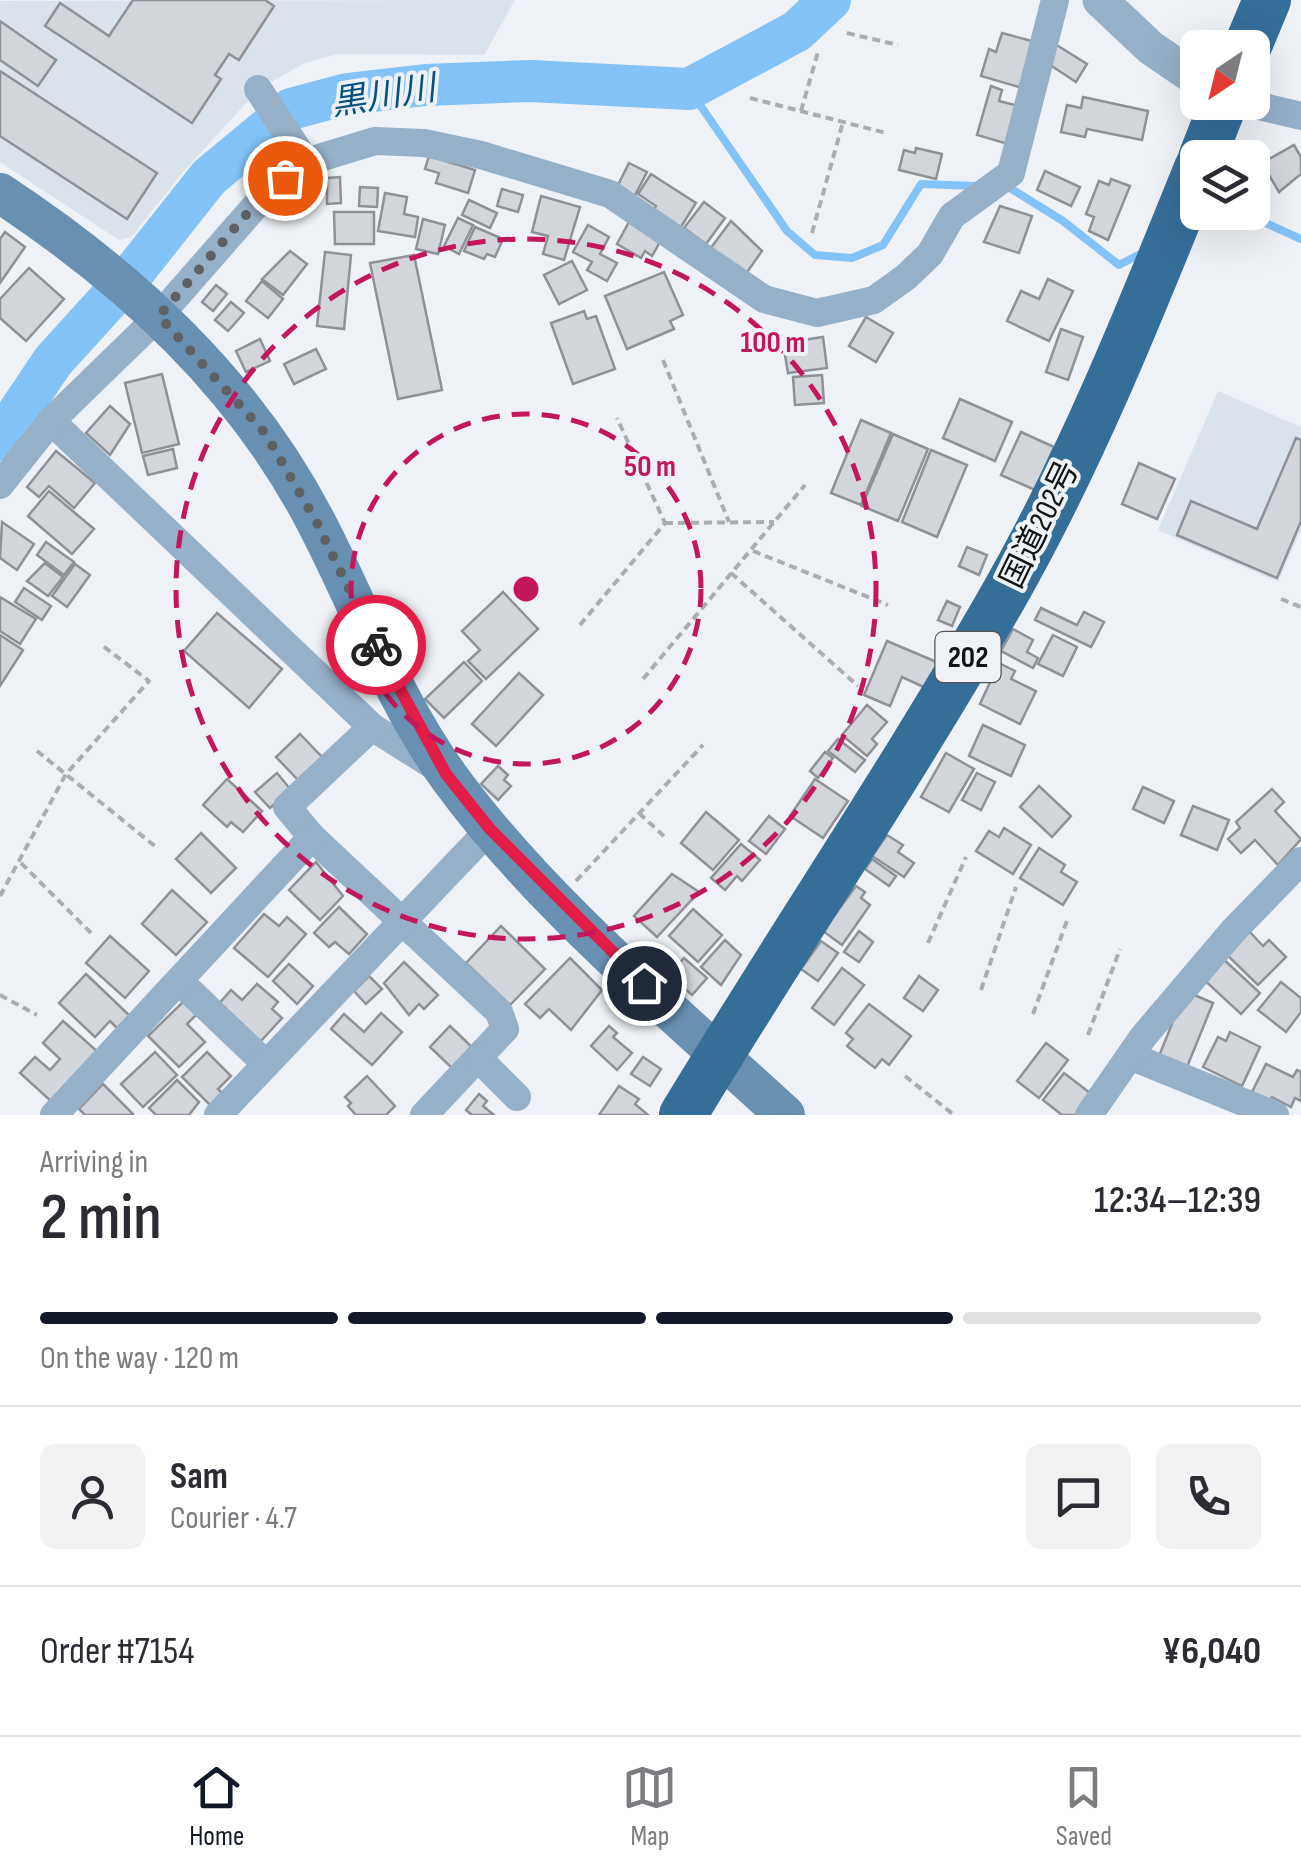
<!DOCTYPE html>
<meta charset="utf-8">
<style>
:root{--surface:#fff;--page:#f2f2f3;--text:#2b2b33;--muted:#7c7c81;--line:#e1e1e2;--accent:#111827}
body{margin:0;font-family:"Sofia Sans Condensed","Noto Sans JP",sans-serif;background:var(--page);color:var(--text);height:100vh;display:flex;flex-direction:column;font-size:38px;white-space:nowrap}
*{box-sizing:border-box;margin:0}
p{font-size:32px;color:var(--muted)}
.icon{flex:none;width:55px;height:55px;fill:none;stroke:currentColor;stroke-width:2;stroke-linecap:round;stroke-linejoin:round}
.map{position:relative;height:1115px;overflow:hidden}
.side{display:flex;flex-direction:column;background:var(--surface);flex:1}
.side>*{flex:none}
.needle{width:65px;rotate:215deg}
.buttons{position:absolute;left:1180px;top:30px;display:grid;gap:20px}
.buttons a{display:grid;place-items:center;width:90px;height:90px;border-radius:15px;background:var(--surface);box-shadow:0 10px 40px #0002;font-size:50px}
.pin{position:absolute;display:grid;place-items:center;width:85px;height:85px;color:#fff;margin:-42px;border:5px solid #fff;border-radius:50%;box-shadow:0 2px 10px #0007}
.courier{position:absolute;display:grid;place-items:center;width:100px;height:100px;margin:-50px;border:8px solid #e11d48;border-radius:50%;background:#fff;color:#222;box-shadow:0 2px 12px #0007}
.overview em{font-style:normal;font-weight:600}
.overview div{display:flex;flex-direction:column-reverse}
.overview{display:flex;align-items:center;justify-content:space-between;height:170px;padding:0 40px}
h1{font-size:65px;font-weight:600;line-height:75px}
.bar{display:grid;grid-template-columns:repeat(4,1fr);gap:15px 10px;align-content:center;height:120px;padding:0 40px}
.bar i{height:12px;border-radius:8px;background:var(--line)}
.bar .on{background:var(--accent)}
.bar p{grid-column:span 4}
.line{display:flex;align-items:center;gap:25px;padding:0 40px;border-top:2px solid var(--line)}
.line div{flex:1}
.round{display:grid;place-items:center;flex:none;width:105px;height:105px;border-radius:15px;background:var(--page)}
.tab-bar{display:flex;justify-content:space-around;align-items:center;height:140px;border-top:2px solid var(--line);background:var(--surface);font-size:28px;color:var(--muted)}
.tab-bar a{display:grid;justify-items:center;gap:5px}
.tab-bar .on{color:var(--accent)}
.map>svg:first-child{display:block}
</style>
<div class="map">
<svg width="1301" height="1115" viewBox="0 0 1301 1115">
<rect width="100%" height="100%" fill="#eef2f6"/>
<g fill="#dae3ec">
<path d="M515 0 484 55 338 54 305 63 259 89 184 171 131 237 119 240 0 162V1Z"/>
<path d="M1218 391 1301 427V530L1278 582 1158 530Z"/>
</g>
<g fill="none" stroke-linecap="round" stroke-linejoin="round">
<g stroke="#84c3f8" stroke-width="8">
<path d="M689 89 787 231 815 255 852 258 883 245 921 184 976 186"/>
<path d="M1005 185 1063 221 1119 265 1146 251"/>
<path d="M1193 225C1234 203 1262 222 1301 239"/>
</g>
<path stroke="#84c3f8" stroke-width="42" d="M0 440 53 361 133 273 209 177 291 109 347 94 425 85 530 81 689 89 797 31 830 0"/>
</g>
<g fill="#d2d6da" stroke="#8e9296" stroke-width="2.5">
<path d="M133 0H265L274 6 239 60 229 54 215 75 221 79 192 123 45 26 60 3 109 36Z"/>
<path d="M0 21 56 60 38 86 0 60Z"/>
<path d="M1002 33 1039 43 1026 89 981 76 989 49 996 52Z"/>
<path d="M1055 44 1087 64 1076 82 1044 61Z"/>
<path d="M0 71 157 173 127 219 0 136Z"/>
<path d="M991 86 1002 90 999 101 1019 106 1008 144 977 135Z"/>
<path d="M1083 97 1148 111 1142 140 1087 129 1085 137 1061 132 1067 105 1081 108Z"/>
<path d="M1294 145 1301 157V174L1279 192 1262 163Z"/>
<path d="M916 148 942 154 936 179 899 170 904 150 915 153Z"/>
<path d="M429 156 475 170 468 193 436 183 439 173 425 169Z"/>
<path d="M629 163 647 172 634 197 616 189Z"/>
<path d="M1045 171 1080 187 1071 206 1037 190Z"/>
<path d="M651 174 696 203 679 230 652 212 656 206 638 194Z"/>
<path d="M340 177 341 203 327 204V178Z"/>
<path d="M1111 179 1130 186 1108 240 1089 231 1094 217 1086 214 1099 181 1109 185Z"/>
<path d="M360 187 378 188 377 207 359 206Z"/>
<path d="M502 189 523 195 518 212 497 206Z"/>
<path d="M385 193 407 197 404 214 418 217 415 237 378 231Z"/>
<path d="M541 196 580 207 564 260 543 254 548 236 532 232Z"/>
<path d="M469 200 497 213 490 228 462 215Z"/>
<path d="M704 202 725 218 706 244 684 228Z"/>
<path d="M1000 206 1032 216 1019 253 984 242Z"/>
<path d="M334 212H374V244H335Z"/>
<path d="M458 218 473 225 459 254 444 246Z"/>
<path d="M423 219 445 225 438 254 416 249Z"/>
<path d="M731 221 762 251 745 275 710 249Z"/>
<path d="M629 222 661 240 652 256 645 251 641 258 617 244Z"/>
<path d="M588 225 609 237 600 254 617 263 607 281 587 270 592 262 573 252Z"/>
<path d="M475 227 503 239 495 257 487 254 484 259 464 251Z"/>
<path d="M5 232 25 247 0 283V239Z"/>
<path d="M290 251 307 264 283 295 262 279Z"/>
<path d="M325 252 351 255 344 329 317 326Z"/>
<path d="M414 255 442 390 398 399 370 263Z"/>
<path d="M572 261 587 290 559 304 544 275Z"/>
<path d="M29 268 64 299 26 341 0 318V299Z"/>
<path d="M664 272 683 315 670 321 674 329 627 349 605 296Z"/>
<path d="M1048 279 1073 291 1049 341 1007 321 1021 291 1039 299Z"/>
<path d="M262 281 283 299 268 318 246 301Z"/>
<path d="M216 285 227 294 213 311 202 302Z"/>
<path d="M231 302 244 313 228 331 215 320Z"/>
<path d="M584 311 587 319 596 316 615 369 573 384 551 323Z"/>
<path d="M866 317 893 333 876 362 849 346Z"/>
<path d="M1061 329 1083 337 1068 380 1046 372Z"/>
<path d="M823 337 827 368 788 373 783 343Z"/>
<path d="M260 339 270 361 246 372 236 351Z"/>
<path d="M316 349 326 369 294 384 284 364Z"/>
<path d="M162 374 179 444 142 453 125 383Z"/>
<path d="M822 375 824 403 795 405 793 377Z"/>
<path d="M960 399 1012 422 995 461 943 438Z"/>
<path d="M110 406 130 424 110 455 86 433Z"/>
<path d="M861 420 891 433 861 505 831 493Z"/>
<path d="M1021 432 1054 447 1035 490 1001 475Z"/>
<path d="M893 434 928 449 898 521 862 506Z"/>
<path d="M1296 438 1301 440V521L1277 578 1177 535 1191 501 1257 529Z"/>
<path d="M173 449 177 468 148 475 143 456Z"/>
<path d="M931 450 967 465 937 537 902 522Z"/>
<path d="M56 451 95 483 74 508 49 486 39 497 27 487Z"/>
<path d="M1139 463 1175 479 1157 519 1122 504Z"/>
<path d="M49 491 94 529 72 554 28 516Z"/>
<path d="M2 522 34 544 17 570 0 558Z"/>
<path d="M46 542 74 562 64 575 37 555Z"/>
<path d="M967 547 987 555 979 575 959 566Z"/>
<path d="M45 563 63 577 48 596 27 581Z"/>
<path d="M75 564 90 575 67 607 52 596Z"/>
<path d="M24 588 51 606 42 620 15 602Z"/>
<path d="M503 592 538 629 486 679 468 661 480 650 462 631Z"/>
<path d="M0 597 36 619 20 644 0 631Z"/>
<path d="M947 601 960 607 952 626 938 620Z"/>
<path d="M1041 608 1077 625 1084 612 1104 622 1091 647 1035 620Z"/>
<path d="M217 613 282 669 249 708 184 651Z"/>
<path d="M1013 629 1033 640 1027 652 1038 658 1033 668 1001 651Z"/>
<path d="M0 635 23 650 0 686Z"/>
<path d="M1053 635 1077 647 1063 676 1038 664Z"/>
<path d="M887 641 939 663 928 689 902 677 890 706 864 695Z"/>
<path d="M464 662 482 681 444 718 425 699Z"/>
<path d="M999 663 1015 671 1011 679 1036 691 1020 724 980 704Z"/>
<path d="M519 673 543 695 496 746 472 724Z"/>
<path d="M867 705 887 722 872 739 877 744 867 756 842 735Z"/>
<path d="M983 725 1025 745 1011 776 969 756Z"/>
<path d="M300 734 323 758 299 781 276 757Z"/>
<path d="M838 739 865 760 855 772 828 751Z"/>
<path d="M825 752 833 758 818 778 810 771Z"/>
<path d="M946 753 974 769 949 812 921 797Z"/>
<path d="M498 766 508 775 504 780 511 786 498 800 481 784Z"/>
<path d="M277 773 291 790 270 808 255 792Z"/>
<path d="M977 773 995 782 981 810 962 800Z"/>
<path d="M227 779 262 811 243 832 231 822 227 827 203 805Z"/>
<path d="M815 779 848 801 823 838 790 816Z"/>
<path d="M1039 786 1071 816 1052 837 1020 807Z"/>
<path d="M1143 787 1174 801 1164 823 1133 809Z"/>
<path d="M1272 789 1284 802 1275 811 1301 839 1278 865 1255 840 1241 853 1228 839 1240 828 1236 822Z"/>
<path d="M1193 806 1229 820 1217 850 1181 835Z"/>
<path d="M706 812 739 840 713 870 681 843Z"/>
<path d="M769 816 785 829 766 854 749 841Z"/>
<path d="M1004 828 1031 845 1013 874 976 851 989 831 999 837Z"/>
<path d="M201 833 236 868 211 893 176 859Z"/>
<path d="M887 835 903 845 898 852 914 863 904 877 872 856Z"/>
<path d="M741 844 760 860 742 881 737 876 725 890 711 878Z"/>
<path d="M1039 848 1065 865 1061 872 1077 882 1063 905 1020 878Z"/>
<path d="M872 859 896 876 889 886 865 869Z"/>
<path d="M316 862 343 896 320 920 289 890Z"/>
<path d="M672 874 699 892 657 937 634 916Z"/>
<path d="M856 886 865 892 861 898 870 905 842 945 823 931Z"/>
<path d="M172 890 207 922 176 955 142 924Z"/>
<path d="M339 907 367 934 349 954 335 942 329 947 314 933Z"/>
<path d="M693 909 722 935 698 962 669 936Z"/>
<path d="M264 914 279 926 287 917 306 934 268 977 234 948Z"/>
<path d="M501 926 545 969 510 1005 466 963Z"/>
<path d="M1248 930 1263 946 1269 940 1286 957 1258 985 1225 953Z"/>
<path d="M859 931 873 942 859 962 844 952Z"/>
<path d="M110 936 149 971 125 998 86 963Z"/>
<path d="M725 940 741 955 721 985 701 967Z"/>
<path d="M821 941 838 953 818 981 801 969Z"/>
<path d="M1221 957 1260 993 1241 1014 1202 978Z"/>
<path d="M570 958 602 990 571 1030 549 1009 540 1018 525 1004Z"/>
<path d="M684 958 707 978 692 995 669 975Z"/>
<path d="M404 962 438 995 424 1009 419 1004 409 1015 384 983Z"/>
<path d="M289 964 313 986 297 1004 273 981Z"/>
<path d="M842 968 864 985 834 1025 812 1008Z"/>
<path d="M86 974 130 1016 117 1028 110 1021 95 1037 59 1003Z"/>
<path d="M369 976 382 989 366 1004 354 991Z"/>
<path d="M919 976 938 990 923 1011 904 998Z"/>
<path d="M1281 982 1301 998V1012L1286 1032 1258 1010Z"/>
<path d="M257 984 278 1002 272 1009 282 1018 260 1042 218 1005 231 990 242 1000Z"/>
<path d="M1192 994 1213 1003 1187 1067 1159 1056 1182 999Z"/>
<path d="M184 1001 197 1014 187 1024 205 1042 179 1067 148 1036Z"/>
<path d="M869 1004 911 1036 889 1065 882 1059 875 1068 847 1046 853 1039 846 1033Z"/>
<path d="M381 1013 402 1032 372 1065 331 1029 344 1014 364 1032Z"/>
<path d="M63 1021 98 1052 52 1102 20 1073 35 1057 50 1070 60 1059 43 1043Z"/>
<path d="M450 1026 474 1049 454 1070 430 1047Z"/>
<path d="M609 1026 617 1033 613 1037 632 1053 617 1070 591 1046Z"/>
<path d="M1230 1032 1260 1047 1242 1086 1203 1067 1218 1037 1226 1041Z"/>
<path d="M1046 1043 1068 1060 1039 1098 1017 1081Z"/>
<path d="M155 1052 177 1075 143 1107 121 1084Z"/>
<path d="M207 1052 231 1076 218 1089 229 1100 217 1112 182 1077Z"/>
<path d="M643 1057 661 1069 650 1086 631 1074Z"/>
<path d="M1266 1064 1293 1077 1297 1070 1301 1072V1101L1295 1098 1291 1107 1272 1097 1267 1104 1250 1096Z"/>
<path d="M1064 1073 1094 1096 1079 1115H1062L1043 1100Z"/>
<path d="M367 1076 395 1106 386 1115H356L348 1106 351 1103 345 1097Z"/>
<path d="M177 1080 199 1102 189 1115H156L149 1108Z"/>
<path d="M103 1084 133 1114 132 1115H85L79 1109Z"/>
<path d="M619 1086 639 1099 635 1104 648 1115H599Z"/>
<path d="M479 1094 487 1101 483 1106 494 1115H472L466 1110Z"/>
</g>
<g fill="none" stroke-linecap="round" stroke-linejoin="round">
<g stroke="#aaaeb1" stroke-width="4" stroke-dasharray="8 5" stroke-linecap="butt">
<path d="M847 33 898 45"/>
<path d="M750 98 886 133"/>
<path d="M801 111 818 52"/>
<path d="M812 233 843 122"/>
<path d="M663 360 729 522"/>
<path d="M665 523 774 522"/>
<path d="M753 551 888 605"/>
<path d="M731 573 858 686"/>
<path d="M1281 599 1301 607"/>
<path d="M580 625 665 523 617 418"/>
<path d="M643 679 805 485"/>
<path d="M37 751 156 847"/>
<path d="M639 813 667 839"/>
<path d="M21 863 92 934"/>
<path d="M576 881 703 745"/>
<path d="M0 896 66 774 149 681 103 646"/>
<path d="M928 943 966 857"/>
<path d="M981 990 1016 887"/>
<path d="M0 995 37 1015"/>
<path d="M1033 1014 1068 918"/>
<path d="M1088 1035 1120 949"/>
<path d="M905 1076 954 1115"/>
</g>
<g stroke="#96b0c8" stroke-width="28">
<path d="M258 89 306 162"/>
<path d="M1242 102 1301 116"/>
<path d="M51 421 372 727 437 768"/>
<path d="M0 485 51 421 159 316 265 195 306 162 375 141 424 143 481 155 610 194 764 299 817 313 874 300 906 277 930 254 952 216 1011 173 1055 0"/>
<path d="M372 727 287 807 312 837 499 1012 505 1029 424 1115"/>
<path d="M179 981 266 1064"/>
<path d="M1130 1056 1275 1115"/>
<path d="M478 1058 517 1097"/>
<path d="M54 1115 312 837"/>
<path d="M218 1115 490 829"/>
<path d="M1089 1115 1143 1037 1233 931 1301 861"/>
</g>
<path stroke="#96b0c8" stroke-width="35" d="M1100 0 1151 48 1198 80"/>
<path stroke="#6890b2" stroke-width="40" d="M0 193C129 278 244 383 316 522 360 606 393 700 449 777 538 900 672 1011 785 1115"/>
<g stroke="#366e9a" stroke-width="48">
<path d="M1247 48 1267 0"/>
<path d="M1202 158 1224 102"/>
<path d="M683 1115C788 941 903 772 1004 595 1081 460 1140 312 1198 168"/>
</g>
</g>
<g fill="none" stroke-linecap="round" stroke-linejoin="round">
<path stroke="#5e6062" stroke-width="10" stroke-dasharray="0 18" d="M285 178 264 194 159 316 265 433 316 521 376 645"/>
<path stroke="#e11d48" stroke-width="12" d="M376 645 446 774 490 829 644 983"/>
</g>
<g fill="none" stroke="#c2185b" stroke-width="5" stroke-dasharray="18 12">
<circle cx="526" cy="589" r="175"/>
<circle cx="526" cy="589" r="350"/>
</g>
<g text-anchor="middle" stroke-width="8" stroke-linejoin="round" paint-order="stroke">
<rect fill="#eef2f6" stroke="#535557" stroke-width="2.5" x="935.5" y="632" width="65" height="50" rx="8"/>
<g font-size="30" font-weight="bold" fill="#111213">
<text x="968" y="667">202</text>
</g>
<g font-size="32" fill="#111213" stroke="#eef2f6">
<text transform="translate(1039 524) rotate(-64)" y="11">国道202号</text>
</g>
<g font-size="35" font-style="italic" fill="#035081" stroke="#eef2f6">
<text transform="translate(383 95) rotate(-9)" y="12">黒川川</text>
</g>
</g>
<circle cx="526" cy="589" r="15" fill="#c2185b" stroke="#eef2f6" stroke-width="5"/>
<g font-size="30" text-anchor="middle" font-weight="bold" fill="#c2185b" stroke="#eef2f6" stroke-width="8" stroke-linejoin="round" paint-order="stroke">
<text x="773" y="352">100 m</text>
<text x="650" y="476">50 m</text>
</g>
</svg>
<div class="buttons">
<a><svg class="needle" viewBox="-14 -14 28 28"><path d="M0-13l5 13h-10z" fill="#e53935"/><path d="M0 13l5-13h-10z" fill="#7c7c81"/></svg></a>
<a><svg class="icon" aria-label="layers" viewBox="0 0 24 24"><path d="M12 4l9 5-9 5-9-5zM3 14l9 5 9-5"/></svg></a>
</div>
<div class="pin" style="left:285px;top:178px;background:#ea580c"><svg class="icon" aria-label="bag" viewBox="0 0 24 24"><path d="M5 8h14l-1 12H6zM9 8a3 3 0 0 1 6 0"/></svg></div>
<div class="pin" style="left:644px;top:983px;background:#1f2937"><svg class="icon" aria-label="home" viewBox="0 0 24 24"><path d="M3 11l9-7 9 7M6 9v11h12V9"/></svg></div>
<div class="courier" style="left:376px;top:645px"><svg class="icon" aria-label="bike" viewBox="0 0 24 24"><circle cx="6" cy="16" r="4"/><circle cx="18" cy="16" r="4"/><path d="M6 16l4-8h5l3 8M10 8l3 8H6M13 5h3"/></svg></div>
</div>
<section class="side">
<div class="overview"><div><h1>2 min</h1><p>Arriving in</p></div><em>12:34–12:39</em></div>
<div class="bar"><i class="on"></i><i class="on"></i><i class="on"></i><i></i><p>On the way · 120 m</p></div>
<div class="line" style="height:180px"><a class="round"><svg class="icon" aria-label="person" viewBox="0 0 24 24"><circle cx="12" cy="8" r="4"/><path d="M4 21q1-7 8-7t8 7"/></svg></a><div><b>Sam</b><p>Courier · 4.7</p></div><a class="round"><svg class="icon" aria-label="chat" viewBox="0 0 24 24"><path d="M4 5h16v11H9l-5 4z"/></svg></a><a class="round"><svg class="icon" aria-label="phone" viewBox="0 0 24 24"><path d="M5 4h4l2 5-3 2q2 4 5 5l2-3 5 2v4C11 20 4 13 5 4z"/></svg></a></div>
<div class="line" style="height:130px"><div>Order #7154</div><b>¥6,040</b></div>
</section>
<nav class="tab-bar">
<a class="on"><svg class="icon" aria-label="home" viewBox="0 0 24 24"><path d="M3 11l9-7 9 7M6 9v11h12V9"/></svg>Home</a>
<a><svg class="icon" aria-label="map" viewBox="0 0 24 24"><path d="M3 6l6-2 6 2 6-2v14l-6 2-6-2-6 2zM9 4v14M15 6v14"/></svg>Map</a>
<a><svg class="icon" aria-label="saved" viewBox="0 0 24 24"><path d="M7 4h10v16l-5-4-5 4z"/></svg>Saved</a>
</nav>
